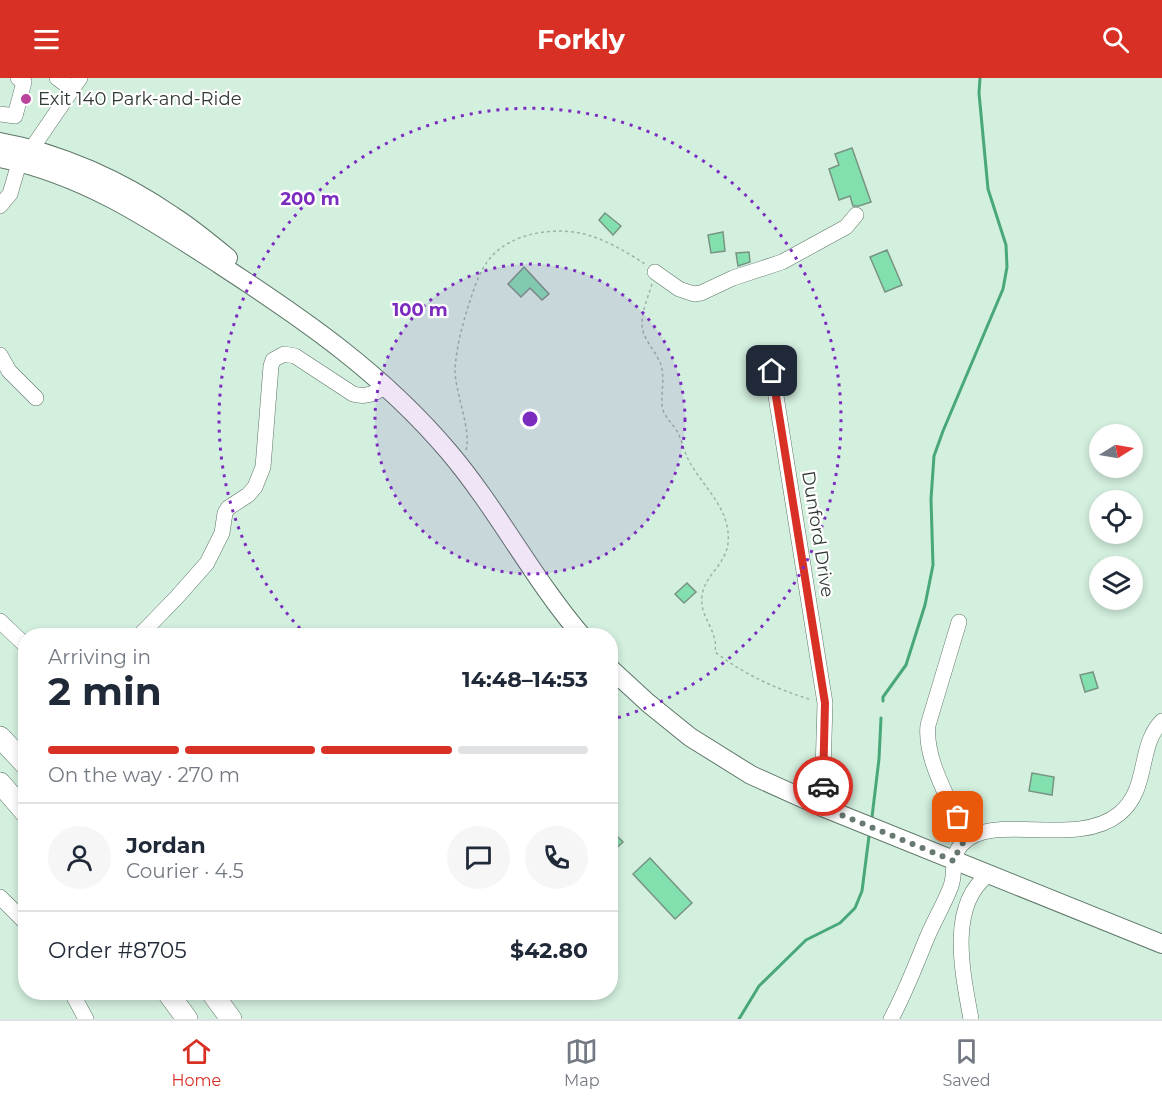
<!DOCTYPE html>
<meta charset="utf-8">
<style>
:root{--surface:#fff;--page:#f6f6f7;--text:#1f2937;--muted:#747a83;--line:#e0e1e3;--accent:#d93025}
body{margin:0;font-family:Montserrat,sans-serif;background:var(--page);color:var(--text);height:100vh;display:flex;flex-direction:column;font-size:22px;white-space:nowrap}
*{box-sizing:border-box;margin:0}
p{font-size:20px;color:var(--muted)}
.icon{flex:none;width:33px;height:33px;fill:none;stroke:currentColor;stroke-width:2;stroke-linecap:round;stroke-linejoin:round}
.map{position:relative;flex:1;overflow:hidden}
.side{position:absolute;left:18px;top:550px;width:600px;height:372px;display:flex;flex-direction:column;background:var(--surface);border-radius:24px;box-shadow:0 3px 9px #0003}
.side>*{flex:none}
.needle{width:39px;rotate:79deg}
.tools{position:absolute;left:1089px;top:346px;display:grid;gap:12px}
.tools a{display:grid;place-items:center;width:54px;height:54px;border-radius:50%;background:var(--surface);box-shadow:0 3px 9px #0003;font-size:30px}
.pin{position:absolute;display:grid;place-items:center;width:51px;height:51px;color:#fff;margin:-26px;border-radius:12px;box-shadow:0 3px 9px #0006}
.courier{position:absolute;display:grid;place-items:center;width:60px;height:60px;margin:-30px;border:4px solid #d93025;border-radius:50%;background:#fff;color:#222;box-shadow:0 2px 8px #0007}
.overview em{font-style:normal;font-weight:700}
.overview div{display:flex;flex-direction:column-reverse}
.overview{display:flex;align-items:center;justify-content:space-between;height:102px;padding:0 30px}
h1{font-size:39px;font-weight:700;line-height:45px}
.bar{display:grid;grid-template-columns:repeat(4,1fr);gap:9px 6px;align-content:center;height:72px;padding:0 30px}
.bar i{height:8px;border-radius:4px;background:var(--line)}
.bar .active{background:var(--accent)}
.bar p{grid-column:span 4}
.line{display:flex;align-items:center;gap:15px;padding:0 30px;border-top:2px solid var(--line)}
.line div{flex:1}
.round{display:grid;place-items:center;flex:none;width:63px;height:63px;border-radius:32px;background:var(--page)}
header{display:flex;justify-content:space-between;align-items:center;height:78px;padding:0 30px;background:var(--accent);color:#fff;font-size:27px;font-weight:700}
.menu{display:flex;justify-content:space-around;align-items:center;height:84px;border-top:2px solid var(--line);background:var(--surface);font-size:16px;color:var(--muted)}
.menu a{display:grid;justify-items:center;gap:3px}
.menu .active{color:var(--accent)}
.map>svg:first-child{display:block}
</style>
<header><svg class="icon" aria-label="menu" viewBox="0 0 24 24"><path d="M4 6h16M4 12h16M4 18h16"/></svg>Forkly<svg class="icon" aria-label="search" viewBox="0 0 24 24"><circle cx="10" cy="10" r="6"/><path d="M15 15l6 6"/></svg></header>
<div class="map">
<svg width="1162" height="941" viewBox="0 0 1162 941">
<rect width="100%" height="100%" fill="#d3efde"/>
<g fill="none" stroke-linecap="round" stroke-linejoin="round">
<g stroke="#49a879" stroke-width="3">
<path d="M883 623V619L906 587 925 527 933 487 931 421 934 378 943 353 1003 211 1007 189 1006 167 988 111 979 15 980 0"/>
<path d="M872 739 879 681 881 640"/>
<path d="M739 941 759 908 806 862 840 845 855 830 862 813 869 758"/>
</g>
</g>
<g fill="#82e0ae" stroke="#799383" stroke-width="1.5">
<path d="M852 70 871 124 859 128H853L850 118 839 122 829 91 839 87 835 76Z"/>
<path d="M605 135 621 148 613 157 599 142Z"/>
<path d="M723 154 725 173 711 175 708 157Z"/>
<path d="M887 172 902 207 885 214 870 179Z"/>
<path d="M749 174 750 184 738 188 736 175Z"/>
<path d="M524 189 549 216 542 222 530 210 521 219 508 206Z"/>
<path d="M687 505 696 514 684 525 675 516Z"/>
<path d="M1093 594 1098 610 1085 614 1080 597Z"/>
<path d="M1032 695 1054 699 1052 717 1029 713Z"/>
<path d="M615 756 623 764 610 776V760Z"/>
<path d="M650 780 692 825 675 841 633 796Z"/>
</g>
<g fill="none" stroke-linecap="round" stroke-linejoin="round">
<g stroke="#5d7667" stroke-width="16">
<g id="minor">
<path d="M57 0 72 11"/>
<path d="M0 36 15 38 24 4 18 0"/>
<path d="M0 128 10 116 17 92 80 0"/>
<path d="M655 194 679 211 694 216 701 215 733 200 782 184 846 149 856 137"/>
<path d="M0 277 9 293 36 320"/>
<path d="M772 293 825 625 822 729"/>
<path d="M0 543 26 568"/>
<path d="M959 544 928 647C924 684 953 726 966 762"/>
<path d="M139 558 177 519 207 485 222 455 225 435 228 430 248 417 255 409 263 389 271 288 273 282 284 276 295 278 353 316C367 320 375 315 387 308"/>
<path d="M0 819 26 845"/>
<path d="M72 915 86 941"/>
<path d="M891 941C905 915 915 889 926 862 933 844 944 827 951 808 956 794 950 778 962 766 992 733 1076 771 1119 736 1150 711 1137 668 1162 643"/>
<path d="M971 941C963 897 947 828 988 797"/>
</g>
</g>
<g stroke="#5d7667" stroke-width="20">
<g id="major">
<path d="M0 64C61 75 122 103 173 138 192 150 210 165 228 180"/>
<path d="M0 80C82 96 150 141 219 186 305 242 382 295 449 374 498 432 533 501 582 558"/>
<path d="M610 590 648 625 690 659 751 697 822 729 1162 866"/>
</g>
</g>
<g stroke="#5d7667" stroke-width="22">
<g id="highway">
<path d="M0 659 26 687"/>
<path d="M0 705 26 735"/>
<path d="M168 915 187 941"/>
<path d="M212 915 231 941"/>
</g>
</g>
<g stroke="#9db3a5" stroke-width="1.5" stroke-dasharray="3 3" stroke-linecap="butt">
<path d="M652 206C648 219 642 233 642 246 642 261 656 273 661 287 665 301 661 314 662 328 664 340 673 345 678 355 682 363 684 373 688 381 699 403 722 423 727 448 735 485 705 492 702 518 699 539 719 553 715 574 745 597 776 611 812 622"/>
<path d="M466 372C472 354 455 314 455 292 456 271 462 248 468 229 474 212 478 194 491 179 513 154 557 148 588 157 608 163 628 175 645 186"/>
</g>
<use href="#minor" stroke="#fff" stroke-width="15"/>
<use href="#major" stroke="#fff" stroke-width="18"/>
<use href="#highway" stroke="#fff" stroke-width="21"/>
</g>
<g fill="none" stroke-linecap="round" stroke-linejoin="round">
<path stroke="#68796f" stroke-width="6" stroke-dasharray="0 10.8" d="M823 708 822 729 954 783 960 768 966 762 958 739"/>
<path stroke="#d93025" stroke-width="8" d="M772 293 825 625 823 708"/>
</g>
<circle cx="530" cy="341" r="155" fill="#7b2cbf" fill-opacity=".12"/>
<g fill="none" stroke="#7b2cbf" stroke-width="3" stroke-dasharray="3 6">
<circle cx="530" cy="341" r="155"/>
<path d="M306 557A311 311 0 1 1 613 641"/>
</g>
<circle fill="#ba449c" stroke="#fff" stroke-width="2" cx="26" cy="21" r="6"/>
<g text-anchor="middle" stroke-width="4.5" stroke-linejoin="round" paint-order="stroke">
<g font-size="18" fill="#2f3a33" stroke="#fff" text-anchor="start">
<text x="38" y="27">Exit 140 Park-and-Ride</text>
</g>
<g font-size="18" fill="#2f3a33" stroke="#fff">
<text transform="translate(818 456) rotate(81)" y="6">Dunford Drive</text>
</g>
</g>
<circle cx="530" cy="341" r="9" fill="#7b2cbf" stroke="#fff" stroke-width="3"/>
<g font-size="18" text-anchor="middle" font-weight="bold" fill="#7b2cbf" stroke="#fff" stroke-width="4.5" stroke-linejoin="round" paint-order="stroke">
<text x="310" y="127">200 m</text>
<text x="420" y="238">100 m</text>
</g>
</svg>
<div class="tools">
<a><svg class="needle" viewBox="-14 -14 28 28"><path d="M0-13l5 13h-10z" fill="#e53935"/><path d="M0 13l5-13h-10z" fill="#747a83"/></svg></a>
<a><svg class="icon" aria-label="locate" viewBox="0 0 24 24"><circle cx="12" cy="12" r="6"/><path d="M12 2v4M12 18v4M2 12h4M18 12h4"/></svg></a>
<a><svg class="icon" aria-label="layers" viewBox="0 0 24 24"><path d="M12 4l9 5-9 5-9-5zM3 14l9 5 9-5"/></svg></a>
</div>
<div class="pin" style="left:958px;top:739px;background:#ea580c"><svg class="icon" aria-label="bag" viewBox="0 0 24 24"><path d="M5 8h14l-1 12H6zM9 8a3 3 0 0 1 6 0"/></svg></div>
<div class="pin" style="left:772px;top:293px;background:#1f2937"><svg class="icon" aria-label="home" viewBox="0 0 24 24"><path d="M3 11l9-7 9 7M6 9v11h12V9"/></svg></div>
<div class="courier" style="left:823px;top:708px"><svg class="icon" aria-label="car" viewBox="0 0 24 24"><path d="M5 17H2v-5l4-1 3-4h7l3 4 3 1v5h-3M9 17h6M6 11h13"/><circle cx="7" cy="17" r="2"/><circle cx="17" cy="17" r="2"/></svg></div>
<section class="side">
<div class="overview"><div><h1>2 min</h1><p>Arriving in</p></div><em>14:48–14:53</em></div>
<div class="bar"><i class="active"></i><i class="active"></i><i class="active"></i><i></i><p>On the way · 270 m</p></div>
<div class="line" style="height:108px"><a class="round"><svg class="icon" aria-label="person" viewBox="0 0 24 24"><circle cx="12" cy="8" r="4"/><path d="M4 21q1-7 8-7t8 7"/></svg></a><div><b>Jordan</b><p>Courier · 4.5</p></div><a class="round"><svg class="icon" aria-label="chat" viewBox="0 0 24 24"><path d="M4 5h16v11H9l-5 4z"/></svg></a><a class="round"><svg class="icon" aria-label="phone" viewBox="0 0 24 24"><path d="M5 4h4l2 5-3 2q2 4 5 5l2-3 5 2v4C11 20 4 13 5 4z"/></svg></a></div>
<div class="line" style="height:78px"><div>Order #8705</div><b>$42.80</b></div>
</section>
</div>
<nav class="menu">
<a class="active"><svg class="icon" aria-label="home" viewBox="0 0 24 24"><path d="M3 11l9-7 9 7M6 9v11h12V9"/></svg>Home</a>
<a><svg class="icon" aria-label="map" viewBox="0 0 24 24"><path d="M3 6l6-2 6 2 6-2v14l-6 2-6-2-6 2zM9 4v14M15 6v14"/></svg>Map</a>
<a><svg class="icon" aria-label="saved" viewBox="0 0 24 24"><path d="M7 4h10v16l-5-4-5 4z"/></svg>Saved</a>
</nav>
